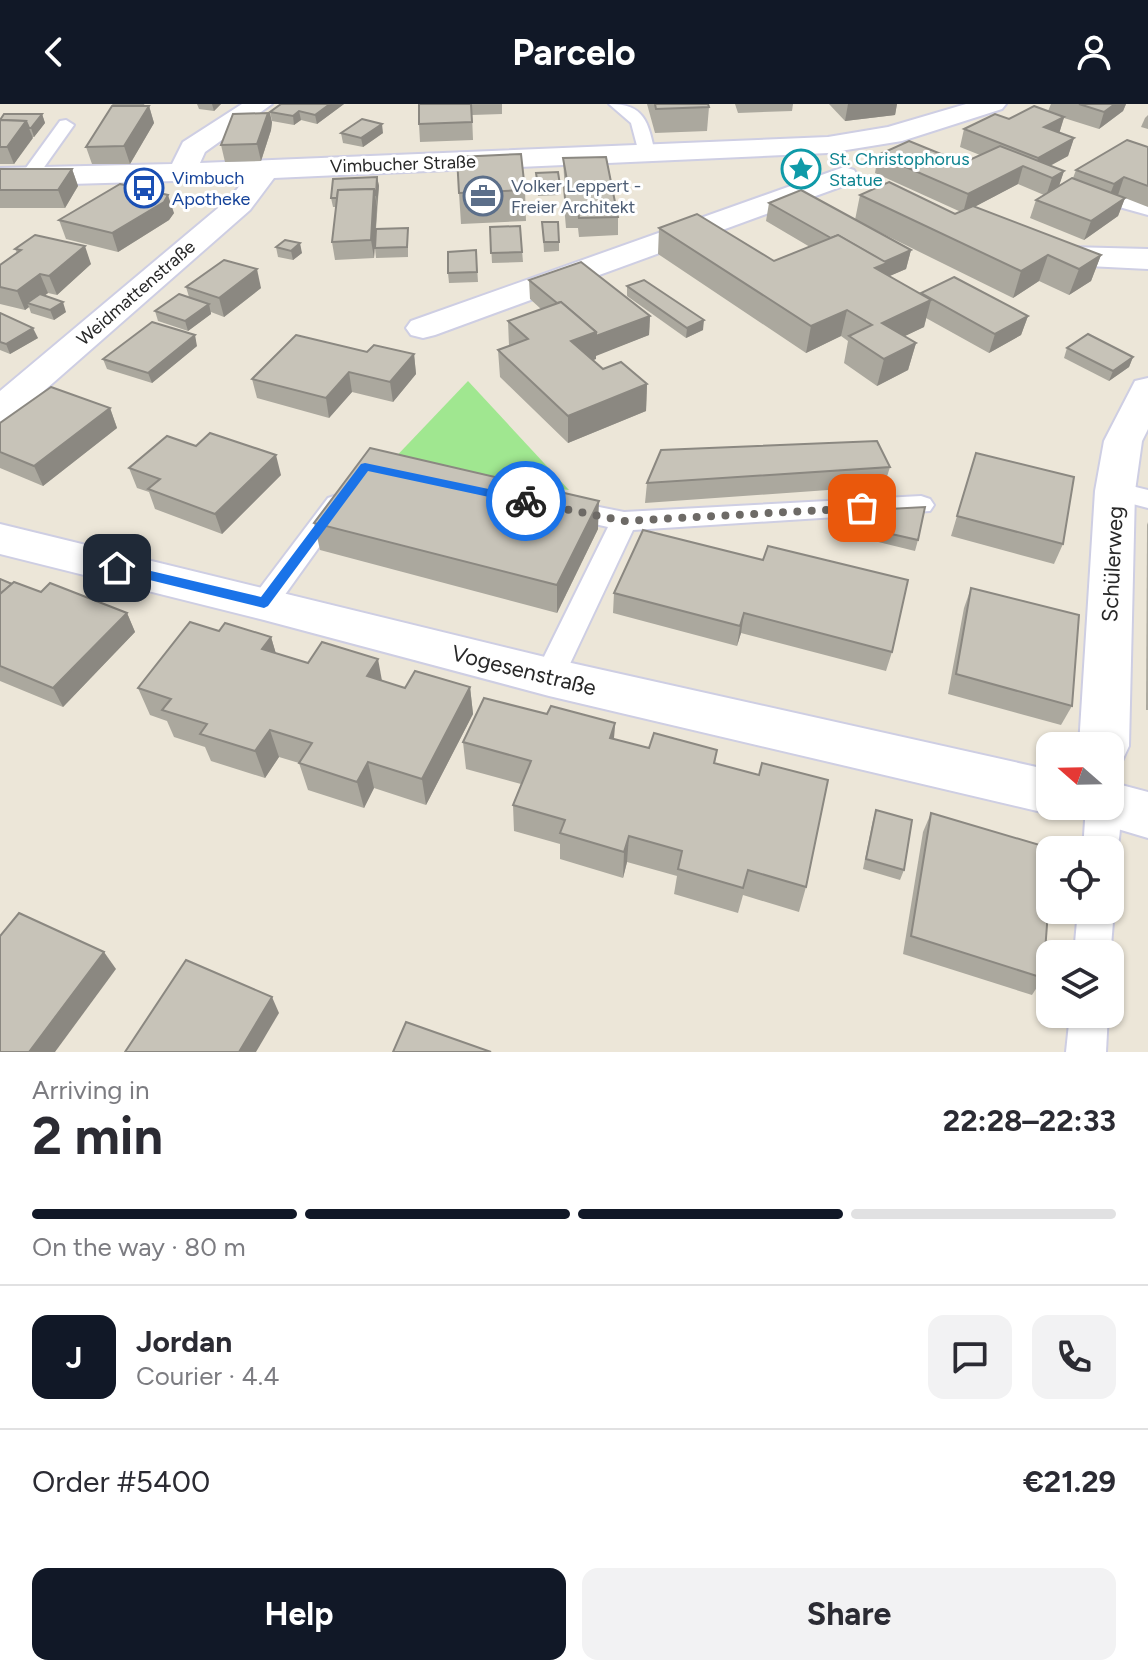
<!DOCTYPE html>
<meta charset="utf-8">
<style>
:root{--surface:#fff;--page:#f2f2f3;--text:#2b2b33;--muted:#7c7c81;--line:#e1e1e2;--accent:#111827}
body{margin:0;font-family:Figtree,sans-serif;background:var(--page);color:var(--text);height:100vh;display:flex;flex-direction:column;font-size:30px;white-space:nowrap}
*{box-sizing:border-box;margin:0}
p{font-size:26px;color:var(--muted)}
.icon{flex:none;width:44px;height:44px;fill:none;stroke:currentColor;stroke-width:2;stroke-linecap:round;stroke-linejoin:round}
.map{position:relative;height:948px;overflow:hidden}
.side{display:flex;flex-direction:column;background:var(--surface);flex:1}
.side>*{flex:none}
.needle{width:52px;rotate:290deg}
.fabs{position:absolute;left:1036px;top:628px;display:grid;gap:16px}
.fabs a{display:grid;place-items:center;width:88px;height:88px;border-radius:16px;background:var(--surface);box-shadow:0 2px 6px #0004;font-size:40px}
.pin{position:absolute;display:grid;place-items:center;width:68px;height:68px;color:#fff;margin:-34px;border-radius:16px;box-shadow:0 4px 12px #0006}
.courier{position:absolute;display:grid;place-items:center;width:80px;height:80px;margin:-40px;border:6px solid #1a73e8;border-radius:50%;background:#fff;color:#222;box-shadow:0 2px 10px #0007}
.summary em{font-style:normal;font-weight:700}
.summary div{display:flex;flex-direction:column-reverse}
.summary{display:flex;align-items:center;justify-content:space-between;height:136px;padding:0 32px}
h1{font-size:52px;font-weight:700;line-height:60px}
.bar{display:grid;grid-template-columns:repeat(4,1fr);gap:12px 8px;align-content:center;height:96px;padding:0 32px}
.bar i{height:10px;border-radius:6px;background:var(--line)}
.bar .active{background:var(--accent)}
.bar p{grid-column:span 4}
.line{display:flex;align-items:center;gap:20px;padding:0 32px;border-top:2px solid var(--line)}
.line div{flex:1}
.round{display:grid;place-items:center;flex:none;width:84px;height:84px;border-radius:16px;background:var(--page)}
.primary-button{display:flex;gap:16px;margin-top:auto;padding:16px 32px}
.primary-button a{flex:1;height:92px;border-radius:16px;background:var(--accent);color:#fff;font-size:32px;font-weight:700;line-height:92px;text-align:center}
.primary-button a+a{background:var(--page);color:var(--text)}
header{display:flex;justify-content:space-between;align-items:center;height:104px;padding:0 32px;background:var(--accent);color:#fff;font-size:36px;font-weight:700}
.map>svg:first-child{display:block}
</style>
<header><svg class="icon" aria-label="back" viewBox="0 0 24 24"><path d="M15 5l-7 7 7 7"/></svg>Parcelo<svg class="icon" aria-label="person" viewBox="0 0 24 24"><circle cx="12" cy="8" r="4"/><path d="M4 21q1-7 8-7t8 7"/></svg></header>
<div class="map">
<svg width="1148" height="948" viewBox="0 0 1148 948">
<rect width="100%" height="100%" fill="#ece6d8"/>
<path fill="#a0e790" d="M468 277 569 386 387 362Z"/>
<g fill="none" stroke-linecap="round" stroke-linejoin="round">
<g stroke="#cecee3" stroke-width="4">
<g id="service">
<path d="M609 0C645 0 648 18 655 49L652 53H640L631 19Z"/>
<path d="M66 16 74 21 35 76H23L20 72 23 68 60 17Z"/>
<path d="M1119 91 1148 99V111L1112 101 1110 97 1112 93Z"/>
<path d="M1115 378 1148 386V404L1106 393 1102 387 1106 381Z"/>
<path d="M337 391 346 394 350 400 274 506 264 510 254 506 250 499 254 492 328 394Z"/>
<path d="M921 392 930 395 934 401 930 407 633 426 560 581 549 585 538 581 534 573 608 423 555 411 551 405 555 399 564 396 624 408Z"/>
<path d="M1110 690 1115 692C1123 709 1122 743 1110 758V746H1083L1086 702H1110Z"/>
<path d="M1110 797 1114 806 1110 854V850H1074L1078 806H1110Z"/>
<path d="M1070 910H1108L1106 948H1066Z"/>
</g>
</g>
<g stroke="#cecee3" stroke-width="4">
<g id="minor">
<path d="M242 0H272L205 48 200 59 828 33 888 23 966 0H1006L1002 5 902 37 828 49 274 74 250 106 13 314 0 318V287L230 94 245 75 0 82V64L172 60 183 38Z"/>
<path d="M844 63 854 66 858 72 854 78 435 231 423 234 411 231 406 224 411 217Z"/>
<path d="M1043 136 1069 143 1148 145V165L1068 161 1032 152 1027 145 1032 138Z"/>
<path d="M1148 274V325L1142 337 1135 387 1129 642 1122 657 1110 661V642H1079L1095 387 1104 337 1135 277Z"/>
<path d="M0 420 549 554 1050 666V702H1069L1050 710 549 592 264 516 0 450Z"/>
<path d="M1110 678 1148 688V734L1091 717 1084 702H1110Z"/>
</g>
</g>
<use href="#service" fill="#fff" fill-rule="evenodd"/>
<use href="#minor" fill="#fff" fill-rule="evenodd"/>
</g>
<g fill="#aba89e">
<path d="M112 0H144L145 2H149L154 19 130 60H92L86 43 113 2Z"/>
<path d="M197 0H221L214 7 199 5Z"/>
<path d="M281 0H344L317 20 301 16 294 21 272 17 270 8Z"/>
<path d="M419 0H502V10L472 11 473 36 420 38 419 20Z"/>
<path d="M647 0H708L709 3 707 27 655 29Z"/>
<path d="M735 0H793L792 7 738 9Z"/>
<path d="M829 0H897L895 11 845 17Z"/>
<path d="M1051 0H1126L1123 7 1099 25 1064 14 1059 29 1074 34 1068 52 1050 62 1064 67 1059 81 1073 74 1076 66 1148 43V103L1125 94 1118 112 1084 136 1030 114 1036 96 1044 91 1018 80 974 103 1101 151 1091 177 1069 191 1039 177 1013 194 865 121 911 146 906 165 889 172 921 191V189L1028 212 1021 231 989 249 926 214 924 223 904 232 916 239 908 266 877 282 844 259 848 237 841 232 806 249 658 150 659 124 774 157 810 143 766 117 769 99 855 116 860 91 955 110 961 108 875 69 878 51 963 59 980 51 960 43 964 25 1048 7Z"/>
<path d="M42 10 45 19 34 33H32L14 60H0V15Z"/>
<path d="M1148 11V25L1141 23 1145 14Z"/>
<path d="M272 18 271 26 261 57 225 58 221 41Z"/>
<path d="M341 29H383L363 43 343 39Z"/>
<path d="M563 54 618 113V131L579 133 578 124H566L564 101V83H565L564 72Z"/>
<path d="M0 65H72L78 82 65 104H0Z"/>
<path d="M536 69 560 81V91L538 92Z"/>
<path d="M377 73 379 82 374 154 335 156 332 138 336 103H333L331 94Z"/>
<path d="M525 86 526 117 461 120 459 89Z"/>
<path d="M174 109 169 116 118 148 66 135 59 116Z"/>
<path d="M542 118 559 138V147L544 148Z"/>
<path d="M520 122 523 158 492 159 490 123Z"/>
<path d="M408 124V153L376 154 375 144Z"/>
<path d="M276 143 302 149 293 156 278 153Z"/>
<path d="M15 145 91 160 57 191 48 189 44 192 66 208 54 216 31 209 29 203 25 206 0 200V161L17 149Z"/>
<path d="M476 146 478 178 449 179 448 169Z"/>
<path d="M529 176 650 212 649 231 596 251V255L593 256 603 265 647 280 646 307 568 339 500 273 498 246 509 242 508 217 541 205 530 195Z"/>
<path d="M627 182 703 226 686 234 627 192Z"/>
<path d="M186 183 261 184 224 213 211 208V210L188 227 158 217 155 207 189 193Z"/>
<path d="M0 209 38 234 10 250 0 246Z"/>
<path d="M197 242 152 279 107 265 103 255Z"/>
<path d="M1067 244 1133 253 1129 263 1109 277 1064 254Z"/>
<path d="M367 248 414 250 416 270 393 298 352 288 329 314 257 294 252 275Z"/>
<path d="M110 304 117 324 43 382 0 364V319Z"/>
<path d="M976 349 1063 440 1054 460 951 432Z"/>
<path d="M890 363 884 382 645 399 647 379Z"/>
<path d="M129 364 281 371 222 430 155 405 149 388 137 384Z"/>
<path d="M870 406 918 436 915 447 862 434Z"/>
<path d="M1148 418V606H1146L1147 421Z"/>
<path d="M314 419 598 425 557 509 320 446Z"/>
<path d="M763 456 892 548 886 567 741 529 737 542 613 509 614 489Z"/>
<path d="M0 475 41 488 127 509 135 528 63 603 0 577Z"/>
<path d="M971 484 1072 602 1061 621 948 590 964 504Z"/>
<path d="M219 527 271 533 276 550 308 559 405 584 470 583 473 610 426 701 374 684 364 704 308 686 299 659 279 653 265 674 211 657 205 643 174 633 167 617 150 611 138 584Z"/>
<path d="M547 610 615 619 614 635 649 644 717 646 715 659 806 783 799 808 743 791 738 809 674 790 677 772 627 758 623 774 560 755V740L514 727 513 701 521 680 466 665 463 638Z"/>
<path d="M876 706 904 766 900 776 863 765 873 716Z"/>
<path d="M931 709 1043 874 1032 891 903 850 923 728Z"/>
</g>
<g fill="#8b8881">
<path d="M212 0H221L214 7Z"/>
<path d="M330 0H344L317 20 315 11Z"/>
<path d="M848 0H897L895 11 845 17Z"/>
<path d="M1115 0H1126L1123 7 1099 25 1104 8Z"/>
<path d="M149 2 154 19 130 60 124 42Z"/>
<path d="M299 7 301 16 294 21 293 12Z"/>
<path d="M268 9H270L272 18 271 26 261 57 257 40Z"/>
<path d="M42 10 45 19 34 33 31 24Z"/>
<path d="M1064 13 1059 30 1044 23Z"/>
<path d="M26 17 33 34 14 60 7 43Z"/>
<path d="M382 20 383 29 363 43 361 34Z"/>
<path d="M1074 34 1068 52 1038 68 1034 66 1038 54Z"/>
<path d="M1023 62 1018 80 963 109 968 90Z"/>
<path d="M72 65 78 82 65 104 58 86Z"/>
<path d="M1064 67 1058 85 1046 92 1052 74Z"/>
<path d="M377 73 379 82 377 102 376 92Z"/>
<path d="M1124 73 1118 91 1107 98 1114 80Z"/>
<path d="M374 85 377 103 374 154 371 136Z"/>
<path d="M168 91 174 109 169 116 118 148 112 129Z"/>
<path d="M1125 94 1118 112 1084 136 1091 117Z"/>
<path d="M300 139 302 149 293 156 291 147Z"/>
<path d="M85 142 91 160 57 191 49 172Z"/>
<path d="M911 146 906 165 883 175 875 164 878 161Z"/>
<path d="M1048 151 1039 177 1013 194 1021 167Z"/>
<path d="M1101 151 1091 177 1069 191 1079 165Z"/>
<path d="M257 165 261 184 224 213 219 194Z"/>
<path d="M40 170 48 189 32 201 27 199 29 203 25 206 17 187Z"/>
<path d="M931 196 924 223 876 246 882 219Z"/>
<path d="M63 198 66 208 54 216 50 206Z"/>
<path d="M209 200 211 210 188 227 185 217Z"/>
<path d="M847 206 841 232 806 249 811 222Z"/>
<path d="M650 212 649 231 596 252V232Z"/>
<path d="M1028 212 1021 231 989 249 995 230Z"/>
<path d="M704 216 703 226 686 234 687 224Z"/>
<path d="M33 224 38 234 10 250 6 240Z"/>
<path d="M596 228V255L571 264V237Z"/>
<path d="M195 231 197 242 152 279 148 269Z"/>
<path d="M916 239 908 266 877 282 884 255Z"/>
<path d="M414 250 416 270 393 298 390 278Z"/>
<path d="M1133 253 1129 263 1109 277 1113 267Z"/>
<path d="M349 268 352 288 329 314 326 294Z"/>
<path d="M647 280 646 307 568 339V312Z"/>
<path d="M110 304 117 324 43 382 34 362Z"/>
<path d="M276 351 281 371 222 430 215 410Z"/>
<path d="M599 397 598 425 557 509V481Z"/>
<path d="M127 509 135 528 63 603 53 584Z"/>
<path d="M744 509 741 529 737 542 740 522Z"/>
<path d="M271 533 279 560 262 545Z"/>
<path d="M378 555 383 582 367 572Z"/>
<path d="M470 583 473 610 426 701 422 675Z"/>
<path d="M615 619 613 646 610 634Z"/>
<path d="M270 626 279 653 265 674 255 647Z"/>
<path d="M368 658 374 684 364 704 357 678Z"/>
<path d="M629 732 627 758 623 774 624 748Z"/>
<path d="M104 848 116 865 55 948H29Z"/>
<path d="M272 893 279 909 256 948H239Z"/>
</g>
<g fill="#c7c3b8" stroke="#8b8881" stroke-width="2">
<path d="M281 0H330L315 11 299 7 293 12 270 8Z"/>
<path d="M419 0H471L472 18 419 20Z"/>
<path d="M655 0H708L709 3 656 5Z"/>
<path d="M1079 0H1115L1104 8Z"/>
<path d="M112 2H149L124 42 86 43Z"/>
<path d="M1034 2 1064 13 1044 23 1074 34 1038 54 964 25 995 10 1009 15Z"/>
<path d="M268 9 257 40 221 41 233 10Z"/>
<path d="M4 10H42L31 24H29L26 17 0 16Z"/>
<path d="M362 15 382 20 361 34 341 29Z"/>
<path d="M0 16 26 17 7 43H0Z"/>
<path d="M1127 36 1148 43V82L1124 73 1114 80 1076 66Z"/>
<path d="M909 37 963 59 1000 42 1064 67 1052 74 1023 62 968 90 878 51Z"/>
<path d="M521 50 525 86 459 89 457 53Z"/>
<path d="M606 53 618 113 579 114 578 106H566L564 83 568 82 563 54Z"/>
<path d="M0 65H72L58 86H0Z"/>
<path d="M558 68 560 81 538 82 536 69Z"/>
<path d="M377 73 376 92 374 85 338 86 337 94H331L333 75Z"/>
<path d="M1072 74 1125 94 1091 117 1036 96Z"/>
<path d="M889 78 955 110 973 102 1101 151 1079 165 1048 151 1021 167 860 91Z"/>
<path d="M120 80 168 91 164 98 112 129 59 116Z"/>
<path d="M374 85 371 136 332 138 338 86Z"/>
<path d="M801 86 911 146 884 158 838 131 831 134 769 99Z"/>
<path d="M697 110 774 157 838 131 887 159 875 164 931 196 882 219 916 239 884 255 849 232 872 221 847 206 811 222 659 124Z"/>
<path d="M542 118H558L559 138H544Z"/>
<path d="M520 122 522 148 491 149 490 123Z"/>
<path d="M408 124 407 143 375 144 376 125Z"/>
<path d="M35 131 85 142 49 172 40 170 17 187 0 183V161L21 146 15 145Z"/>
<path d="M285 136 300 139 291 147 276 143Z"/>
<path d="M476 146 477 168 448 169V148Z"/>
<path d="M224 156 257 165 219 194 186 183Z"/>
<path d="M581 158 650 212 596 232V228L561 198 557 199 529 176Z"/>
<path d="M954 173 1028 212 995 230 921 189Z"/>
<path d="M644 176 704 216 687 224 627 182Z"/>
<path d="M40 190 63 198 50 206 27 199Z"/>
<path d="M179 190 209 200 185 217 155 207Z"/>
<path d="M561 198 596 228 571 237 603 265 621 258 647 280 568 312 498 246 528 235 508 217Z"/>
<path d="M0 209 33 224 6 240 0 238Z"/>
<path d="M152 218 195 231 148 269 103 255Z"/>
<path d="M1088 230 1133 253 1113 267 1067 244Z"/>
<path d="M296 231 367 248 374 241 414 250 390 278 349 268 326 294 252 275Z"/>
<path d="M51 283 110 304 34 362 0 348V319Z"/>
<path d="M210 329 276 351 215 410 148 385 160 375 129 364 167 332 196 342Z"/>
<path d="M877 337 890 363 647 379 661 346Z"/>
<path d="M370 344 599 397 557 481 314 419Z"/>
<path d="M976 349 1074 373 1063 440 957 412Z"/>
<path d="M925 403 918 436 865 424 870 406Z"/>
<path d="M643 426 763 456 768 442 908 476 892 548 744 509 740 522 614 489Z"/>
<path d="M0 475 12 480 0 490Z"/>
<path d="M14 478 41 488 50 479 127 509 53 584 0 562V490Z"/>
<path d="M971 484 1079 511 1072 602 956 570Z"/>
<path d="M190 518 219 527 225 519 271 533 262 545 308 559 322 538 378 555 367 572 405 584 415 567 470 583 422 675 368 658 357 678 299 659 312 639 270 626 255 647 200 630 207 620 162 606 171 595 138 584Z"/>
<path d="M484 594 547 610 551 602 615 619 610 634 649 644 654 629 717 646 714 659 759 671 762 659 828 676 806 783 748 766 743 784 678 765 682 747 629 732 624 748 560 729 565 716 513 701 531 657 463 638Z"/>
<path d="M876 706 912 716 904 766 866 755Z"/>
<path d="M931 709 1053 745 1052 746H1050V781L1043 874 911 832Z"/>
<path d="M19 809 104 848 29 948H0V832Z"/>
<path d="M186 856 272 893 239 948H125Z"/>
<path d="M406 918 491 948H393Z"/>
</g>
<path fill="#1a73e8" d="M365 359 526 393 532 397 526 401 368 367 268 502 264 504 117 468 111 464 117 459 261 493 361 360Z"/>
<g fill="none" stroke-linecap="round" stroke-linejoin="round">
<path stroke="#6d6a66" stroke-width="8" stroke-dasharray="0 14.4" d="M526 397 624 417 862 404"/>
</g>
<defs>
<g id="sight-ring" transform="scale(2)"><circle r="9.5" fill="#fff" stroke="#0f9aa8" stroke-width="1.5"/><path d="M0-6L1.8-2.2L6-1.7L2.9 1.2L3.7 5.4L0 3.3L-3.7 5.4L-2.9 1.2L-6-1.7L-1.8-2.2Z" fill="#0f9aa8"/></g>
<g id="bus-ring" transform="scale(2)"><circle r="9.5" fill="#fff" stroke="#1a4fb4" stroke-width="1.5"/><path d="M-5-6H5V4H4V6H2V4H-2V6H-4V4H-5ZM-3.5-4V0h7V-4ZM-3.5 1.2v1.5H-2V1.2ZM2 1.2v1.5H3.5V1.2Z" fill="#1a4fb4"/></g>
<g id="office-ring" transform="scale(2)"><circle r="9.5" fill="#fff" stroke="#5c6f8a" stroke-width="1.5"/><path d="M-6-3h4V-5.5h4V-3h4V5H-6ZM-1-4.5V-3h2v-1.5ZM-6 0V1H6V0Z" fill="#5c6f8a"/></g>
</defs>
<g fill-rule="evenodd">
<use href="#sight-ring" x="801" y="65"/>
<use href="#bus-ring" x="144" y="84"/>
<use href="#office-ring" x="483" y="92"/>
</g>
<g text-anchor="middle" stroke-width="6" stroke-linejoin="round" paint-order="stroke">
<g font-size="18" fill="#0d838f" stroke="#fff" text-anchor="start">
<text x="829" y="61">St. Christophorus<tspan x="829" dy="21">Statue</tspan></text>
</g>
<g font-size="18" fill="#282828" stroke="#fff">
<text transform="translate(403 60) rotate(-2)" y="6">Vimbucher Straße</text>
<text transform="translate(136 189) rotate(-41)" y="6">Weidmattenstraße</text>
</g>
<g font-size="18" fill="#164399" stroke="#fff" text-anchor="start">
<text x="172" y="80">Vimbuch<tspan x="172" dy="21">Apotheke</tspan></text>
</g>
<g font-size="18" fill="#4e5e75" stroke="#fff" text-anchor="start">
<text x="511" y="88">Volker Leppert -<tspan x="511" dy="21">Freier Architekt</tspan></text>
</g>
<g font-size="22" fill="#282828" stroke="#fff">
<text transform="translate(1112 460) rotate(-87)" y="8">Schülerweg</text>
<text transform="translate(524 566) rotate(14)" y="8">Vogesenstraße</text>
</g>
</g>
</svg>
<div class="fabs">
<a><svg class="needle" viewBox="-14 -14 28 28"><path d="M0-13l5 13h-10z" fill="#e53935"/><path d="M0 13l5-13h-10z" fill="#7c7c81"/></svg></a>
<a><svg class="icon" aria-label="locate" viewBox="0 0 24 24"><circle cx="12" cy="12" r="6"/><path d="M12 2v4M12 18v4M2 12h4M18 12h4"/></svg></a>
<a><svg class="icon" aria-label="layers" viewBox="0 0 24 24"><path d="M12 4l9 5-9 5-9-5zM3 14l9 5 9-5"/></svg></a>
</div>
<div class="pin" style="left:862px;top:404px;background:#ea580c"><svg class="icon" aria-label="bag" viewBox="0 0 24 24"><path d="M5 8h14l-1 12H6zM9 8a3 3 0 0 1 6 0"/></svg></div>
<div class="pin" style="left:117px;top:464px;background:#1f2937"><svg class="icon" aria-label="home" viewBox="0 0 24 24"><path d="M3 11l9-7 9 7M6 9v11h12V9"/></svg></div>
<div class="courier" style="left:526px;top:397px"><svg class="icon" aria-label="bike" viewBox="0 0 24 24"><circle cx="6" cy="16" r="4"/><circle cx="18" cy="16" r="4"/><path d="M6 16l4-8h5l3 8M10 8l3 8H6M13 5h3"/></svg></div>
</div>
<section class="side">
<div class="summary"><div><h1>2 min</h1><p>Arriving in</p></div><em>22:28–22:33</em></div>
<div class="bar"><i class="active"></i><i class="active"></i><i class="active"></i><i></i><p>On the way · 80 m</p></div>
<div class="line" style="height:144px"><b class="round" style="background:var(--accent);color:#fff">J</b><div><b>Jordan</b><p>Courier · 4.4</p></div><a class="round"><svg class="icon" aria-label="chat" viewBox="0 0 24 24"><path d="M4 5h16v11H9l-5 4z"/></svg></a><a class="round"><svg class="icon" aria-label="phone" viewBox="0 0 24 24"><path d="M5 4h4l2 5-3 2q2 4 5 5l2-3 5 2v4C11 20 4 13 5 4z"/></svg></a></div>
<div class="line" style="height:104px"><div>Order #5400</div><b>€21.29</b></div>
<div class="primary-button"><a>Help</a><a>Share</a></div>
</section>
